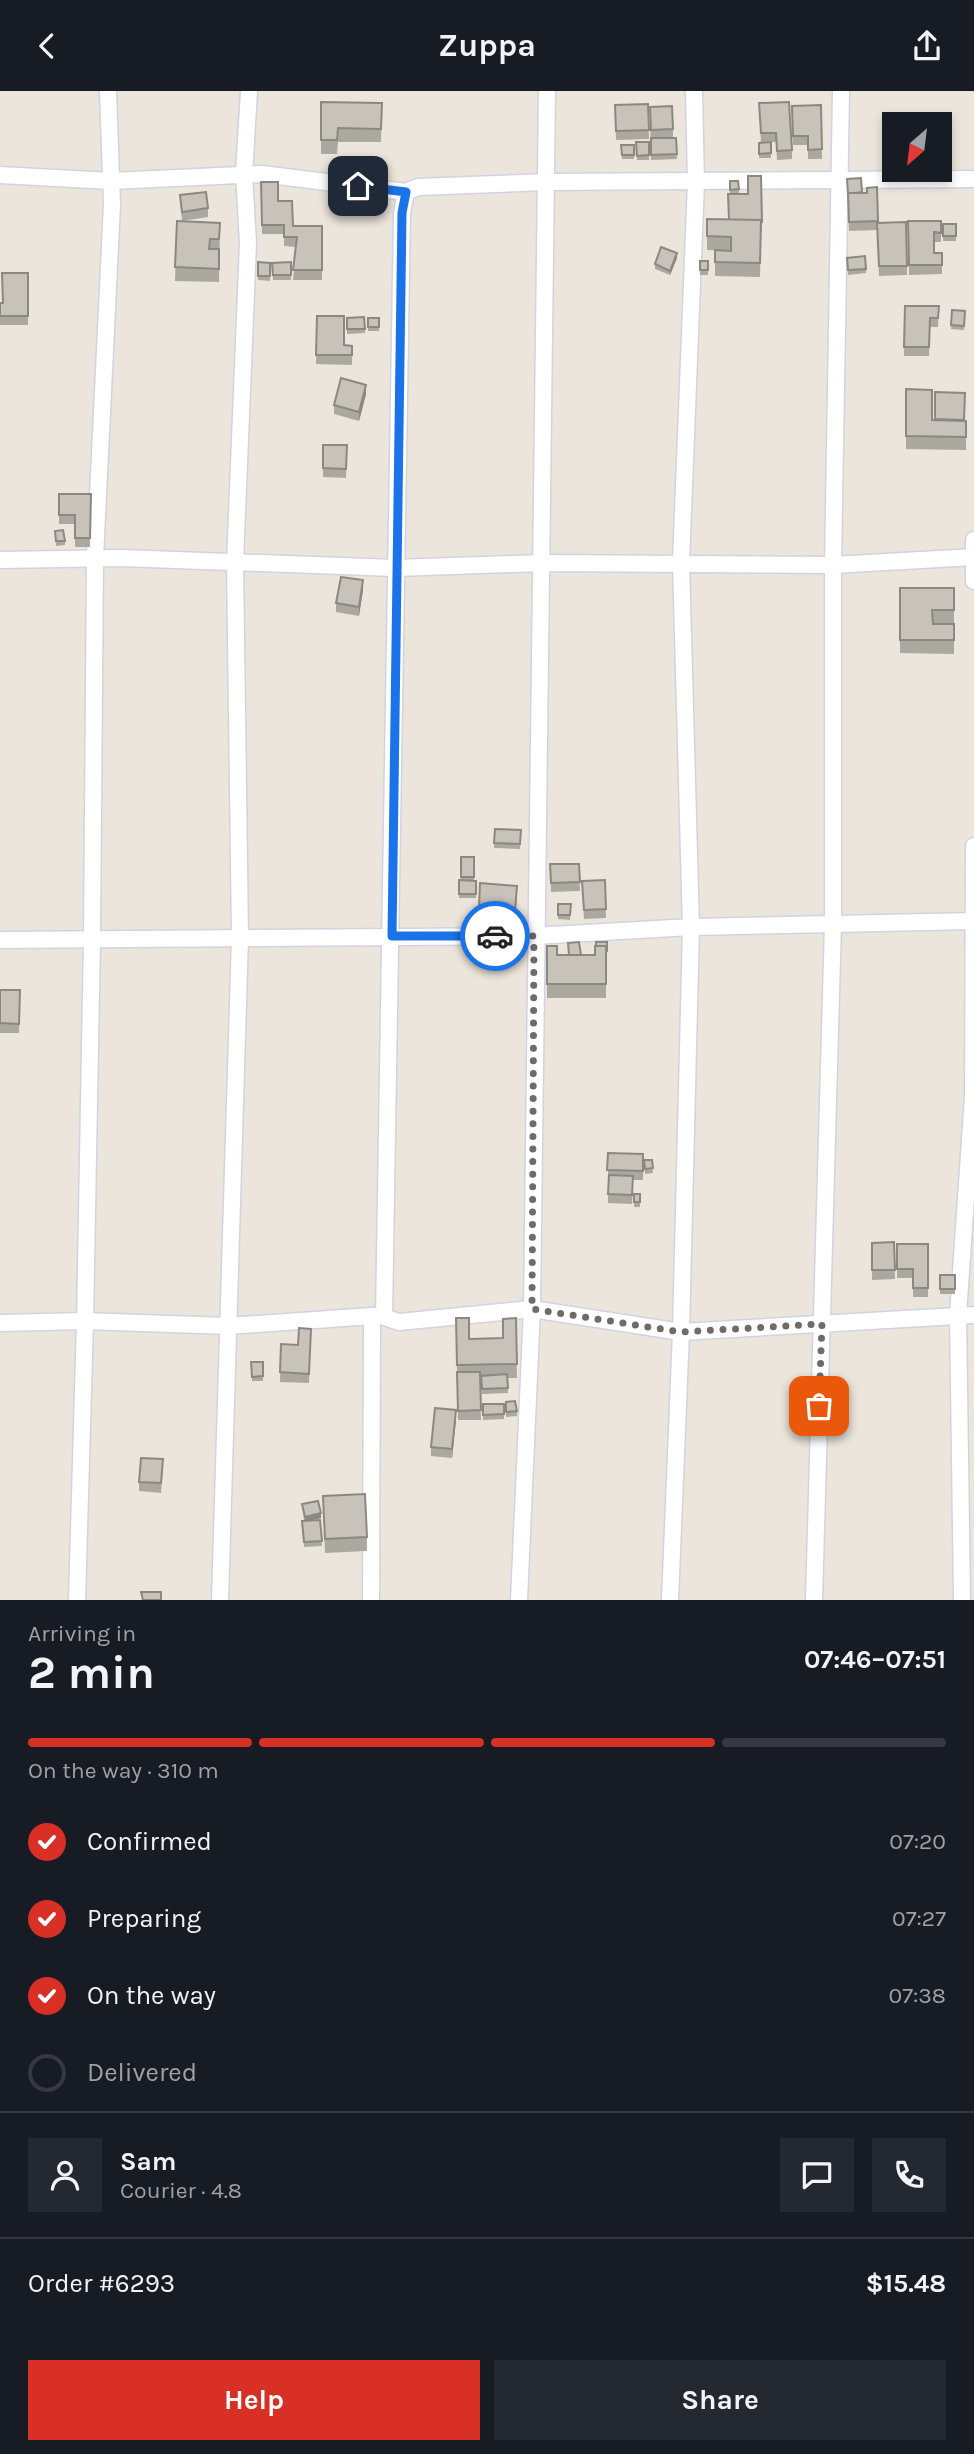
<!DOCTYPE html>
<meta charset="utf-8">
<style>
:root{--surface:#171b24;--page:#242831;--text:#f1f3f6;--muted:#9ea1a6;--line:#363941;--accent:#d93025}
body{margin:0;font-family:Karla,sans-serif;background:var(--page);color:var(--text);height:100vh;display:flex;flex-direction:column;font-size:26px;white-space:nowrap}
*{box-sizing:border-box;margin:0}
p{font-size:23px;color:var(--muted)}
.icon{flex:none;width:38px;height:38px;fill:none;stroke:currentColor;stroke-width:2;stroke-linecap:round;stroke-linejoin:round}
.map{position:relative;height:1509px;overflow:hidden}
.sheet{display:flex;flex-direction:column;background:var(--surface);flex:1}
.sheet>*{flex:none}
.needle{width:46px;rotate:208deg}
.fabs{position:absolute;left:882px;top:21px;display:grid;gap:14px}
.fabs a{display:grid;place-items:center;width:70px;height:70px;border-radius:0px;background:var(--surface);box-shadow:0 4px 10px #0003;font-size:35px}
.pin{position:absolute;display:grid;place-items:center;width:60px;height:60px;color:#fff;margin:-30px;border-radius:14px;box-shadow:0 4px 10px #0006}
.courier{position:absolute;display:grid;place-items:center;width:70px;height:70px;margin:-35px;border:5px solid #1a73e8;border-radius:50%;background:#fff;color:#222;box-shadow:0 2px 9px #0007}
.summary em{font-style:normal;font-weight:700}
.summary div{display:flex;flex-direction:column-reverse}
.summary{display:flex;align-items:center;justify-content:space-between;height:119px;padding:0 28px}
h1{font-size:46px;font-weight:700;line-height:52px}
.bar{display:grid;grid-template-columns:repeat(4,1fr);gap:10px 7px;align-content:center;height:84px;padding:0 28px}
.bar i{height:9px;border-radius:5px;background:var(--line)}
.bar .selected{background:var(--accent)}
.bar p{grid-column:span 4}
.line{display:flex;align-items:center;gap:18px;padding:0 28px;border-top:2px solid var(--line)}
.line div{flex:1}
.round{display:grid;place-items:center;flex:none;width:74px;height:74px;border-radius:0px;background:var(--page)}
ol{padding:0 28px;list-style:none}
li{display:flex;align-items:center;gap:21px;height:77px}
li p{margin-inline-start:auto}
li .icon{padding:7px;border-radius:50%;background:var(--accent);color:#fff;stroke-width:4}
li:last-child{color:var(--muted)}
li i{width:38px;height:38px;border:4px solid var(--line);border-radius:50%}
.primary-button{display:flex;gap:14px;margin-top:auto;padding:14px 28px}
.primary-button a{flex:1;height:80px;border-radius:0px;background:var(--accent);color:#fff;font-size:28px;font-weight:700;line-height:80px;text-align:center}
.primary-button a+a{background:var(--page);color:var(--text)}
header{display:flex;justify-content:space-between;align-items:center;height:91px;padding:0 28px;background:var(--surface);font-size:32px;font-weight:700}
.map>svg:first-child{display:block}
</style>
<header><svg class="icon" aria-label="back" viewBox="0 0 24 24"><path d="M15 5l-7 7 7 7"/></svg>Zuppa<svg class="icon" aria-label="share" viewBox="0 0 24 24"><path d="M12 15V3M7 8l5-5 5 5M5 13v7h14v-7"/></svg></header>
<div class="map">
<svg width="974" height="1509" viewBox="0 0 974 1509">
<rect width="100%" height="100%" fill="#ece5db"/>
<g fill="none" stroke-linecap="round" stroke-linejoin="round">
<g stroke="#d0d3e3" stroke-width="19">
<g id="street">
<path d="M0 84 111 90 262 83 406 101"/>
<path d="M974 88 546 91 418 96 406 101 402 122C394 490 392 858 384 1226L399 1231 532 1218 681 1241 974 1224"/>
<path d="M974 449V490"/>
<path d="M0 469 122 467 395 477 542 472 833 474 974 466"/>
<path d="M0 849 534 845 691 836 974 830"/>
<path d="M0 1232 85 1230 92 848 95 467 112 113 108 0"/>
<path d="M77 1509 85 1230 228 1235 372 1225"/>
<path d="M220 1509 240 846 235 471 248 152 244 83 249 0"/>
<path d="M371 1509 372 1225H381"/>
<path d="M519 1509 532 1218 547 0"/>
<path d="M670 1509 681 1241 691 836 681 471 696 91 694 0"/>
<path d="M814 1509 833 833V474L841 0"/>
<path d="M962 1509 958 1224 973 1005 974 755"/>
</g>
</g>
<use href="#street" stroke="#fff" stroke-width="16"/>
</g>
<g fill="#aba8a0">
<path d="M321 11 382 12 381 51H338L337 63H321Z"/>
<path d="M759 12 792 59V68L777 69 776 51H761Z"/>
<path d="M648 13 649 48 616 49 615 14Z"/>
<path d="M821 14 822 68H808V54H793L792 15Z"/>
<path d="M650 26 673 38V47H676L677 68 651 69Z"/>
<path d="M636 51H649V69H637Z"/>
<path d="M771 51V67H759V52Z"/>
<path d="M621 54H634V68H622Z"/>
<path d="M761 85 762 140H761L760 186 715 185V159L731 160 707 159V128L729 129 730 103V90H738L739 102 748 103Z"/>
<path d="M847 88 862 102H867L877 96 878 132 906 131 907 184 879 185 877 139 849 140Z"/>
<path d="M261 91 278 110 293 135H322V189H293L296 156 284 155V143H262Z"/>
<path d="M180 104 208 117V126L182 130Z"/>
<path d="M177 130 220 132 219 191 175 190Z"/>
<path d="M908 130H941V151H934V162H942V183L909 184Z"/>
<rect x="943" y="133" width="13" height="17"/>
<path d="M677 167 670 184 655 178V173Z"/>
<path d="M847 167 866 178V182L848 184Z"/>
<rect x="700" y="170" width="8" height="14"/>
<path d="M258 171 270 172V190L258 189Z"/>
<path d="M291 171V189H273L272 172Z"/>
<path d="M28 182V234H0V212H2Z"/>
<path d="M905 215H939L938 236H930L929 265H904Z"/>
<path d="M952 219 965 220 964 239 951 238Z"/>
<path d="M317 225 344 254 352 255V274L316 273Z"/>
<path d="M364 226 365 242 347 243V227Z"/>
<rect x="368" y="227" width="11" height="13"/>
<path d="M906 298 932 329H935V301L966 330V359L906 358Z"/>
<path d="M366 303 359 330 334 323V314Z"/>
<path d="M347 354 346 387 323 386V377Z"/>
<path d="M59 403H91L90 456H75V433H59Z"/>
<path d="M55 440 65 450V454L56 455Z"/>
<path d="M900 497H954V532H933L954 533V563L900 562Z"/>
<path d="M363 499 359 525 336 521V512Z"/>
<path d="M495 738 521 739 520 758 494 757Z"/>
<path d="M461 766H474V790H476V807H459V789H461Z"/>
<path d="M550 773H579L580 800 551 801Z"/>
<path d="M605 789 606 827 584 828 582 790Z"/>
<path d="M480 792 517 804 515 829 479 827Z"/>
<path d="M558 813H571L570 829 558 828Z"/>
<path d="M607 851V865H606V907H547V855L557 864H595Z"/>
<path d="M0 899H20L19 942H0Z"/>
<path d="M608 1062 643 1063V1089H633L632 1113 608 1112Z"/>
<path d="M644 1069H652L653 1082 645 1083Z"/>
<rect x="634" y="1103" width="6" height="13"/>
<path d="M894 1151 895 1188 872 1189V1152Z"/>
<path d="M897 1153H928V1206H913V1187H897Z"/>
<rect x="940" y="1184" width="15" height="19"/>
<path d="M456 1227 469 1248 503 1247 516 1227 517 1287H507L508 1302 482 1303 481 1288H480L481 1329H458Z"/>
<path d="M311 1238 309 1292 280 1291 281 1253 298 1254Z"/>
<path d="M251 1271H263V1290H252Z"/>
<path d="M506 1311 517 1320V1325L506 1326Z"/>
<path d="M483 1313H504V1328L483 1329Z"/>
<path d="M456 1328 452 1367 431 1365V1356Z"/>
<path d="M163 1378 161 1402 139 1400V1391Z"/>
<path d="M323 1405 367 1446V1460L325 1462Z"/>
<path d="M302 1413 321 1427 312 1429H320L322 1455 304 1456 302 1430 304 1429Z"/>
</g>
<g fill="#8b8882">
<path d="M677 162V167L670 184V180Z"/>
<path d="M366 294V303L359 330V321Z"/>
<path d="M363 489V499L359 525V516Z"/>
<path d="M456 1319V1328L452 1367V1358Z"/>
<path d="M321 1422V1427L305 1431V1426Z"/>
</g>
<g fill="#c7c3ba" stroke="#8b8882" stroke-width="2">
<path d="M321 11 382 12 381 38 338 37 337 49H321Z"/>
<path d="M789 11 792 59 777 60 776 42H761L759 12Z"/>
<path d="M648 13 649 39 616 40 615 14Z"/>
<path d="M821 14 822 58 808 59V45H793L792 15Z"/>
<path d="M672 15 673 38 651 39 650 16Z"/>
<path d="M651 47H676L677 63 651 64Z"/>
<path d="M636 51H649V64L637 65Z"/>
<path d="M771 51V62L759 63V52Z"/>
<path d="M621 54H634V64H622Z"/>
<path d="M748 85H761L762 131H761V129H729L728 103H748Z"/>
<path d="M861 87 862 101 848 103 847 88Z"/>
<path d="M730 90H738L739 98 730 99Z"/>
<path d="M261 91H278V110H292L293 135H322V179H293L297 146H284V134H262Z"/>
<path d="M877 96 878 130 849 131 848 102H867V97Z"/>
<path d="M206 101 208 117 182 121 180 104Z"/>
<path d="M707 128 761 129 760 172 715 171V159L731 160V146L707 145Z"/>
<path d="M177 130 220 132 219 148H210L209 158H219V178L175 176Z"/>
<path d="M908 130H941V142L934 141V162H942V174H909Z"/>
<path d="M906 131 907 175H879L877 132Z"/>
<rect x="943" y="133" width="13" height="12"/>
<path d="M661 156 677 162 670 180 655 173Z"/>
<path d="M865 165 866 178 848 179 847 167Z"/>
<rect x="700" y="170" width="8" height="9"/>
<path d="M258 171 270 172V185H258Z"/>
<path d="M291 171V184H273L272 172Z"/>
<path d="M2 182H28V225H0V212H3Z"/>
<path d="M905 215H939L938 227H930L929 256H904Z"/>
<path d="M952 219 965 220 964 235 951 234Z"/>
<path d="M317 225H344V254L352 255V264H316Z"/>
<path d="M364 226 365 238H347V227Z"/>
<rect x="368" y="227" width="11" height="9"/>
<path d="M341 287 366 294 359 321 334 314Z"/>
<path d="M906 298 932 299V329L966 330V346L906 345Z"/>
<path d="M935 301 965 302 964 329 935 328Z"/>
<path d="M323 354H347L346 378 323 377Z"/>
<path d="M59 403H91L90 447H75V424H59Z"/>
<path d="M63 439 65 450H56L55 440Z"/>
<path d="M341 486 363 489 359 516 336 512Z"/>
<path d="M900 497H954V519H932L933 533H954V549H900Z"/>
<path d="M495 738 521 739 520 753 494 752Z"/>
<rect x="461" y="766" width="13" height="20"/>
<path d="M550 773H579L580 791 551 792Z"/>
<path d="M459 789 476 790V803H459Z"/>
<path d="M605 789 606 818 584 819 582 790Z"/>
<path d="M480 792 517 795 515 820 479 818Z"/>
<path d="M558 813H571L570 824H558Z"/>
<path d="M579 851 581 864H569L568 852Z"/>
<path d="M596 851H607V860H606V855H596Z"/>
<path d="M547 855H557V864H595V855H606V893H547Z"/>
<path d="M0 899H20L19 933 0 932Z"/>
<path d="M608 1062 643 1063V1080L607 1079Z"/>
<path d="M644 1069H652L653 1077 645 1078Z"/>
<path d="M609 1084 633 1085 632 1104 608 1103Z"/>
<rect x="634" y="1103" width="6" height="8"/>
<path d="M894 1151 895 1179H872V1152Z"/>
<path d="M897 1153H928V1197H913V1178H897Z"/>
<rect x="940" y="1184" width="15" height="14"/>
<path d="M456 1227H469V1248L503 1247V1228L516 1227 517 1273 457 1274Z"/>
<path d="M299 1237 311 1238 309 1283 280 1281 281 1253 298 1254Z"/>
<path d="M251 1271H263V1285L252 1286Z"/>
<path d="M457 1281H480L481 1319 458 1320Z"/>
<path d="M507 1283 508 1297 482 1298 481 1285Z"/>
<path d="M515 1310 517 1320 506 1321V1311Z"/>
<path d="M483 1313H504V1323L483 1324Z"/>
<path d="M435 1317 456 1319 452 1358 431 1356Z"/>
<path d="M141 1367 163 1368 161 1392 139 1391Z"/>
<path d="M365 1403 367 1446 325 1448 323 1405Z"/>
<path d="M318 1410 321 1422 305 1426 302 1413Z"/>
<path d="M320 1429 322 1450 304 1451 302 1430Z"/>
<path d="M141 1501H161V1509H143Z"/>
</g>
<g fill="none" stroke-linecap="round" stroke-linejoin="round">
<path stroke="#6e6b68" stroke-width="7" stroke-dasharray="0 12.6" d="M495 845H534L532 1218 681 1241 822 1233 819 1315"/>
<path stroke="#1a73e8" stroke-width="9" d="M358 95 406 101 402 122 392 845H495"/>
</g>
</svg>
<div class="fabs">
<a><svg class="needle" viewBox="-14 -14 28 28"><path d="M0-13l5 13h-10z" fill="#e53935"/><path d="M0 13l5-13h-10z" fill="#9ea1a6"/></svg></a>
</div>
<div class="pin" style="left:819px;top:1315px;background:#ea580c"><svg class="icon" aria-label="bag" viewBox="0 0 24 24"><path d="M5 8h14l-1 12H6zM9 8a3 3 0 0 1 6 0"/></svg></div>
<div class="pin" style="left:358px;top:95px;background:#1f2937"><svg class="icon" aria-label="home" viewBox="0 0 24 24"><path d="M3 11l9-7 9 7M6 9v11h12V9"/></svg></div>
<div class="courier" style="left:495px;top:845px"><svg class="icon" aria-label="car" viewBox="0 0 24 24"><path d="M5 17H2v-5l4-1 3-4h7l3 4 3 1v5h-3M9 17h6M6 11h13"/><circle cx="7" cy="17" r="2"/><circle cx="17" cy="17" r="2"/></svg></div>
</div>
<section class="sheet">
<div class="summary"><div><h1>2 min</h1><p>Arriving in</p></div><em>07:46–07:51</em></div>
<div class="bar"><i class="selected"></i><i class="selected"></i><i class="selected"></i><i></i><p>On the way · 310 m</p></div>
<ol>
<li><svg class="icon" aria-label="check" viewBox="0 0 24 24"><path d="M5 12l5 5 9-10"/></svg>Confirmed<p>07:20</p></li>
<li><svg class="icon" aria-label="check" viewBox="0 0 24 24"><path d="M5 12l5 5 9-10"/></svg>Preparing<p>07:27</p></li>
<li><svg class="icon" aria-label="check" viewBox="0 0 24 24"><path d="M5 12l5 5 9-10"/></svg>On the way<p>07:38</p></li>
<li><i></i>Delivered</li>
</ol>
<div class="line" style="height:126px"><a class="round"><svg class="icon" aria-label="person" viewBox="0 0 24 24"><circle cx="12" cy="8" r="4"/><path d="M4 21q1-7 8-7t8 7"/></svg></a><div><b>Sam</b><p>Courier · 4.8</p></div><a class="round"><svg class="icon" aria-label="chat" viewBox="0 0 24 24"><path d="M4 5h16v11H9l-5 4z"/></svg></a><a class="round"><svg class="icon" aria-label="phone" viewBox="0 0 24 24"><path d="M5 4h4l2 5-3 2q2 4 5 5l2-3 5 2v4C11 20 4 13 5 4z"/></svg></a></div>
<div class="line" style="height:91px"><div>Order #6293</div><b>$15.48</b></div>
<div class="primary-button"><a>Help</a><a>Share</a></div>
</section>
